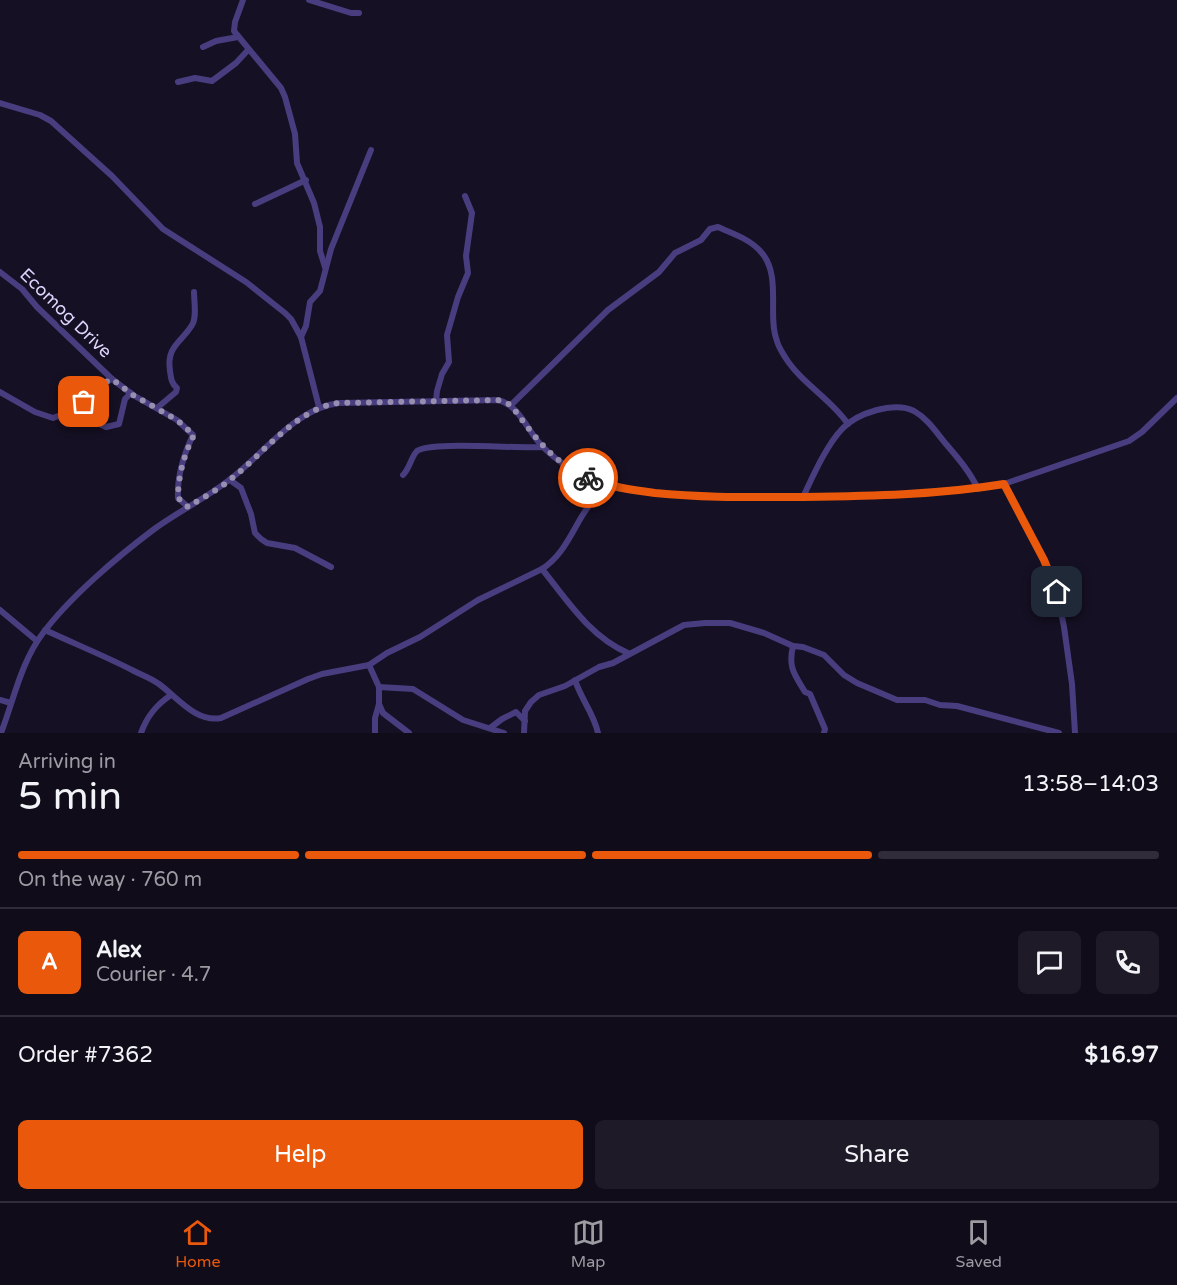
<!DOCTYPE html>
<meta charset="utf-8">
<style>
:root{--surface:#100c1a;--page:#1e1a27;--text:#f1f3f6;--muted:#9c9ba2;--line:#302c39;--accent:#ea580c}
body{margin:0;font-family:"Varela Round",sans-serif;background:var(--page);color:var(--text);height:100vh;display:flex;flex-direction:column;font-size:22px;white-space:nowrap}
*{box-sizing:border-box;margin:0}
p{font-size:20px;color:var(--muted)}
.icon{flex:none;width:33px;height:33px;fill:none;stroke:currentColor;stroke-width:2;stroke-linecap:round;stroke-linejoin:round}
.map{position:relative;height:733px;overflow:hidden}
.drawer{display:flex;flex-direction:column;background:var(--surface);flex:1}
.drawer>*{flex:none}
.pin{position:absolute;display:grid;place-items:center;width:51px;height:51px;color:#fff;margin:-26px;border-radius:12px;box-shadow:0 3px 9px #0006}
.courier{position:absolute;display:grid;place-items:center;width:60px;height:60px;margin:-30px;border:4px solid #ea580c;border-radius:50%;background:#fff;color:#222;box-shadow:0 2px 8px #0007}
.summary em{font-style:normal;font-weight:600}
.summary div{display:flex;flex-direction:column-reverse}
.summary{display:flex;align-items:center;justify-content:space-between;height:102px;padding:0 18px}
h1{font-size:39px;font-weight:600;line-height:45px}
.bar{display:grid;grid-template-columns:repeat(4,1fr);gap:9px 6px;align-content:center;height:72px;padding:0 18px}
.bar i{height:8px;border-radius:4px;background:var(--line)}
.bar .current{background:var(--accent)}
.bar p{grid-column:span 4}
.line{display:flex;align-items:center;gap:15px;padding:0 18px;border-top:2px solid var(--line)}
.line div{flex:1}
.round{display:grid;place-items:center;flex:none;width:63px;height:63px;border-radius:9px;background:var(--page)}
.primary-button{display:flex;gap:12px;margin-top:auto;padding:12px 18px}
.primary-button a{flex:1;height:69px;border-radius:9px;background:var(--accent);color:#fff;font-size:24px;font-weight:600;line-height:69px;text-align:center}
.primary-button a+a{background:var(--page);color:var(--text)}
.tabs{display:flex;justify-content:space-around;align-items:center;height:84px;border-top:2px solid var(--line);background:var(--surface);font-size:16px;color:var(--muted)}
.tabs a{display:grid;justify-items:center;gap:3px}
.tabs .current{color:var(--accent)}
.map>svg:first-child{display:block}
</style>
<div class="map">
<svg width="1177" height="733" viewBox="0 0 1177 733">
<rect width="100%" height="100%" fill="#151023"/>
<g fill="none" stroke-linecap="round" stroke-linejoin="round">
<g stroke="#483e7f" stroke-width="6">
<path d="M243 0 235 22 234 31 281 88 285 97 295 134 297 163 314 203 320 227V251L325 267"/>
<path d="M309 0 351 13H359"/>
<path d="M203 47 216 41 238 37"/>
<path d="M178 82 195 78 212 81 236 63 248 50"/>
<path d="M0 103 40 115 51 121 112 176 163 229 246 282 285 313 291 319 301 337 319 407"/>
<path d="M255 204 306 180"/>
<path d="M0 272 22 289 37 307 112 379 133 395 177 420 193 435C184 454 177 477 178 498L188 507"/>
<path d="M301 337 306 326 310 302 320 291 331 249 371 150"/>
<path d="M0 392 35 412 53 418 79 408 84 402 90 390 112 379"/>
<path d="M436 401 437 391 442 374 449 362 447 335 458 297 468 273 466 256 472 213 465 196"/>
<path d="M511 405 608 310 659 272 675 253 701 240 710 229 718 227C733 234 750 239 761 252 782 275 767 315 777 341 778 346 782 352 785 357 801 383 831 399 848 424"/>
<path d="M157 408 176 392 177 388C171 383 171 378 170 371 166 346 182 342 192 325 197 318 194 301 194 292"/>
<path d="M87 418 106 427 119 424 125 399 131 393"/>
<path d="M403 475C410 468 411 457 417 451 430 441 520 449 542 447"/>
<path d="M230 480 241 488 251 514 255 533 261 539 267 543 295 548 331 567"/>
<path d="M1004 484 1129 441 1142 432 1177 398"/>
<path d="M803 497C813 476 826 446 842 429 857 413 894 401 914 411 928 419 936 432 946 444 958 458 970 472 978 489"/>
<path d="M542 569C567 600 590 637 628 653"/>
<path d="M0 610 37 641"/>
<path d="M45 630C75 644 105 656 134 671 142 675 151 678 159 684 177 697 196 723 221 718L308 679 322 674 369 665 387 653 420 637 478 600 542 569C562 556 570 536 582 516 589 505 597 495 604 485"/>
<path d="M793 646C788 667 794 674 805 692L810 694 825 729 824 733"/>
<path d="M369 665 379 687V704L383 713 409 733"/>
<path d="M575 680C581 699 594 714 598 733"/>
<path d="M379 687 413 689 463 720 504 733"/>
<path d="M0 700 11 703"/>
<path d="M490 728 502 719 516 712 525 721"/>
<path d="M1 733C14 699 21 662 43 633 70 597 117 557 153 530 177 512 205 499 229 480 263 455 295 408 339 403L498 400C520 405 528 433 544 448 561 465 579 475 601 484 618 490 641 491 659 493 708 499 756 497 804 497 870 497 938 495 1004 484L1044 559 1057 592 1064 627 1072 684 1075 733"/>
<path d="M141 733C147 716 156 705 171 695"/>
<path d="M375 733V718L379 704"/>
<path d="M524 733 525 711 531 702 539 695 565 686 599 667 613 663 684 625 705 623H730L764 633 793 646 803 647 824 655 844 675 857 683 897 700H925L940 705 957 706 1059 733"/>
</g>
</g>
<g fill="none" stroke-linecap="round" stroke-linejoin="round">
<path stroke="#988fb0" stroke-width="6" stroke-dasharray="0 10.8" d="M84 402 90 390 112 379 133 395 177 420 194 435C184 454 178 477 178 498L188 507C202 498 218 490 231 479 263 454 297 408 339 403L498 400 511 405C533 435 553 463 588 478"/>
<path stroke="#ea580c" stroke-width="8" d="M588 478C610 487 632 490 655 493 704 498 753 497 802 497 869 496 937 495 1004 484L1044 560 1057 592"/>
</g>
<g text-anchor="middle" stroke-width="6" stroke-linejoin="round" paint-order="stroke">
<g font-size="18" fill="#ded4fc" stroke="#151023">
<text transform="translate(66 313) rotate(44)" y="6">Ecomog Drive</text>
</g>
</g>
</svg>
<div class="pin" style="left:84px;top:402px;background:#ea580c"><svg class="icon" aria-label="bag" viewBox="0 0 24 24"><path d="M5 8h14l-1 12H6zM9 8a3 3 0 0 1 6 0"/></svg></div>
<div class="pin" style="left:1057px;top:592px;background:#1f2937"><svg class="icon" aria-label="home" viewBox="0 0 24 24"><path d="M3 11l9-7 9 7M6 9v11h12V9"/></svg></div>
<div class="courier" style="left:588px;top:478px"><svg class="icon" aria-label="bike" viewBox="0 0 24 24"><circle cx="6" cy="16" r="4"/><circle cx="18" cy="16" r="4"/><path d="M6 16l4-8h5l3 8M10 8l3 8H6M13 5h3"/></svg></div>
</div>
<section class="drawer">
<div class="summary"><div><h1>5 min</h1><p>Arriving in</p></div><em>13:58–14:03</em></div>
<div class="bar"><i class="current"></i><i class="current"></i><i class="current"></i><i></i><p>On the way · 760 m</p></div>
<div class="line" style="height:108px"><b class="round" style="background:var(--accent);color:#fff">A</b><div><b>Alex</b><p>Courier · 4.7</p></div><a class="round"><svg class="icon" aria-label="chat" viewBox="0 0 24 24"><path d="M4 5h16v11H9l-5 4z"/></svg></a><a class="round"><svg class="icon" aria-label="phone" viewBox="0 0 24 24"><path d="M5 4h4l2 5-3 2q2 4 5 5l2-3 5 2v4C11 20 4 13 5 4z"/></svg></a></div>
<div class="line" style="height:78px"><div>Order #7362</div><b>$16.97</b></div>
<div class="primary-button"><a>Help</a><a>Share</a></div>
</section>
<nav class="tabs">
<a class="current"><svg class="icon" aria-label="home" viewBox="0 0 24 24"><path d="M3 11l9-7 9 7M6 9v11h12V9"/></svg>Home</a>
<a><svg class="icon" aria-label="map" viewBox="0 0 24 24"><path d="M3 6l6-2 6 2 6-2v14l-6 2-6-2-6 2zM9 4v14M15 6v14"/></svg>Map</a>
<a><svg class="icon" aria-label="saved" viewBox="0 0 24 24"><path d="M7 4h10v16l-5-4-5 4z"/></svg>Saved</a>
</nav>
